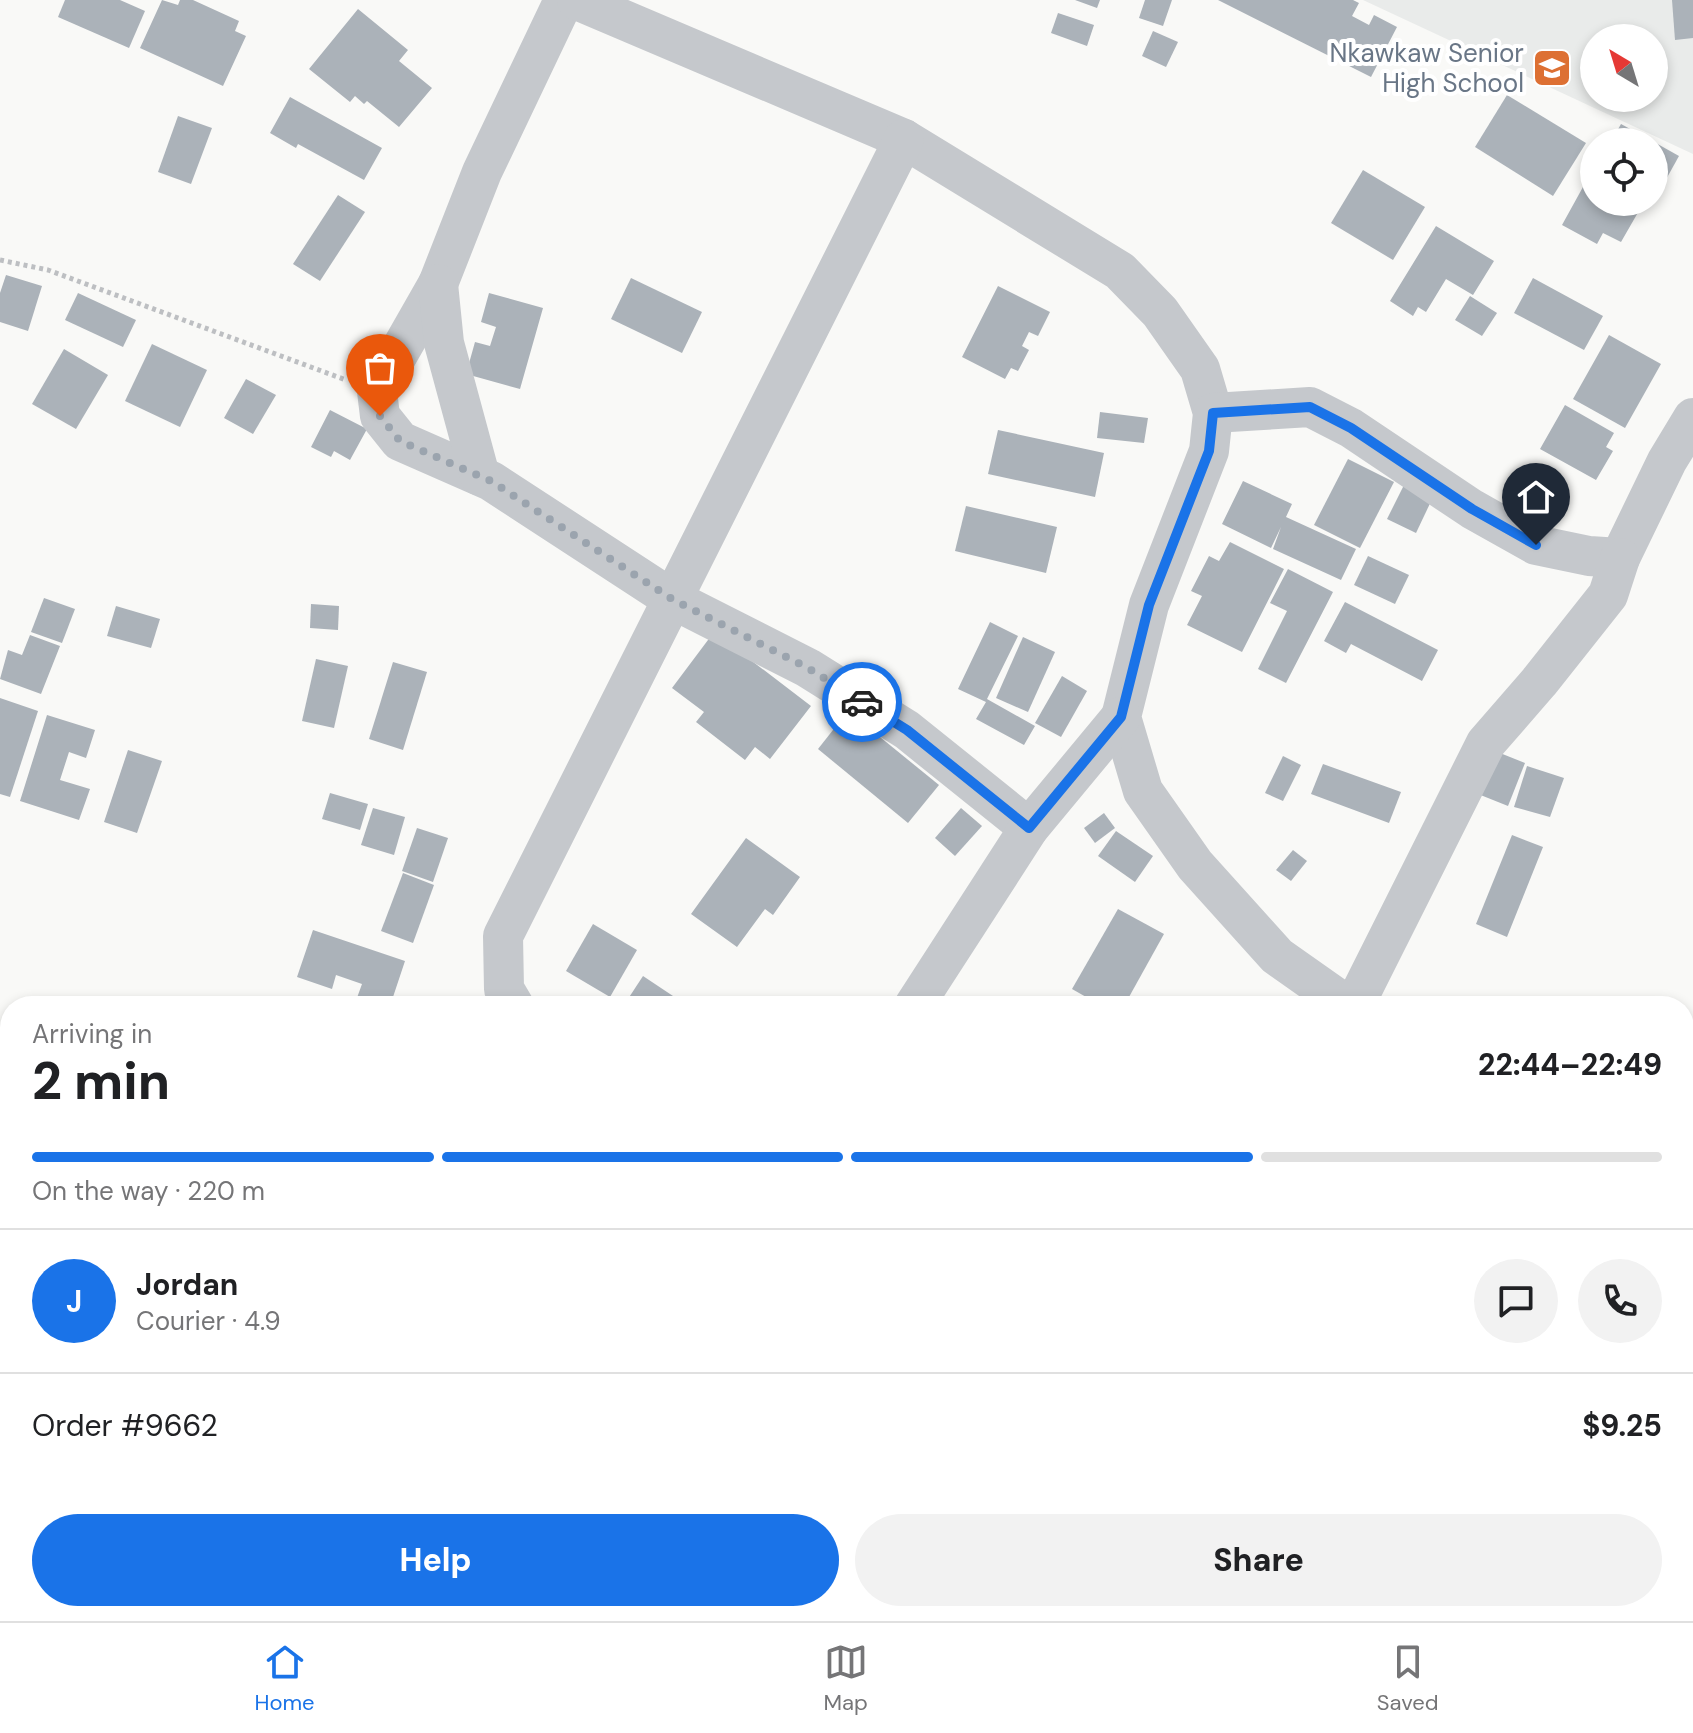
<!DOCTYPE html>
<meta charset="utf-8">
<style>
:root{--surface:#fff;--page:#f2f2f2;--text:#202124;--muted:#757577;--line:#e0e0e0;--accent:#1a73e8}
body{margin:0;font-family:"DM Sans",sans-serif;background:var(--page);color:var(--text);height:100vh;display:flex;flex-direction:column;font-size:30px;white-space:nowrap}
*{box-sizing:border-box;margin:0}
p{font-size:26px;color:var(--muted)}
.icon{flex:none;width:44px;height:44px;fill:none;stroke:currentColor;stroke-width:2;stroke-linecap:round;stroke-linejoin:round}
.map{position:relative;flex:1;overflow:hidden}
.sheet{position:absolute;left:0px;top:996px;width:1694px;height:626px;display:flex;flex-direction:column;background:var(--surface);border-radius:32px 32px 0 0;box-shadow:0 4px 12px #0003}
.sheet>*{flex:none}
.needle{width:52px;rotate:322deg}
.controls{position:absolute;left:1580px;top:24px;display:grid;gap:16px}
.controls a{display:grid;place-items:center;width:88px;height:88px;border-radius:50%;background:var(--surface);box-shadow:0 4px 12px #0003;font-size:40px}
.pin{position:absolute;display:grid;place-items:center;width:68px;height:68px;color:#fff;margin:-82px -34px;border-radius:50% 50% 50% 0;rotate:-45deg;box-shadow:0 0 8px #0007}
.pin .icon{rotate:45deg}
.courier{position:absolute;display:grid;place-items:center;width:80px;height:80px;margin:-40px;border:6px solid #1a73e8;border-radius:50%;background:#fff;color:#222;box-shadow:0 2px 10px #0007}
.head em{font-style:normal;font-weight:800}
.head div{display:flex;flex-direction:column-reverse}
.head{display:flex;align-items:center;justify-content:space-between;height:136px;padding:0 32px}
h1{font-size:52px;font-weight:800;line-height:60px}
.bar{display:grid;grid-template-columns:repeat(4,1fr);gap:12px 8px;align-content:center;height:96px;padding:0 32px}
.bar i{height:10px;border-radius:6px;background:var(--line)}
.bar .selected{background:var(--accent)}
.bar p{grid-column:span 4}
.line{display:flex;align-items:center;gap:20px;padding:0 32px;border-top:2px solid var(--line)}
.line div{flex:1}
.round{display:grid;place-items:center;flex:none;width:84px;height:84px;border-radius:42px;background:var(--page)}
.primary-button{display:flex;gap:16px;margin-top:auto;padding:16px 32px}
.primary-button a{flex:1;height:92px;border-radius:48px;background:var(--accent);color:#fff;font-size:32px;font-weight:800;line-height:92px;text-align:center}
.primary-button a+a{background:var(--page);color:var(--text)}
.dock{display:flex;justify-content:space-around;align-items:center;height:112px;border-top:2px solid var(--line);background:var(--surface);font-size:22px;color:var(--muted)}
.dock a{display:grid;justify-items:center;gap:4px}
.dock .selected{color:var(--accent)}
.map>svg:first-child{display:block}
</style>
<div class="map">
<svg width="1693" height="1621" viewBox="0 0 1693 1621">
<rect width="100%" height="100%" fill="#f9f9f7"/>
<path fill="#e9ebea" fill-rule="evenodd" d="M1363 0H1693V154ZM1594 38H1654V98H1594Z"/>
<g fill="#abb2b9">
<path d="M65 0H120L145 11 129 48 58 17Z"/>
<path d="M162 0 178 5 180 0H193L239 21 235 31 246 36 223 86 140 48Z"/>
<path d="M1075 0H1100L1097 8Z"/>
<path d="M1145 0H1172L1163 26 1139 18Z"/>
<path d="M1218 0H1353L1359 3 1352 16 1369 25 1374 15 1397 27 1371 77Z"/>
<path d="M1672 0H1693V38L1675 40Z"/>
<path d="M358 9 408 50 399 61 432 88 399 127 367 101 364 104 355 96 350 102 309 69Z"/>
<path d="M1058 13 1094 25 1087 46 1051 33Z"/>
<path d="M1153 31 1178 42 1166 67 1142 56Z"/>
<path d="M1507 95 1586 143 1553 196 1475 147Z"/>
<path d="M290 97 382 148 364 180 298 144 296 148 270 133Z"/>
<path d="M178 116 212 128 191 184 158 172Z"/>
<path d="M1621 124 1654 142H1611Z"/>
<path d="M1654 142 1679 156 1664 183 1654 178Z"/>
<path d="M1594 167V202H1644L1621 242 1603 233 1597 244 1562 225Z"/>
<path d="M1363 170 1425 207 1393 260 1331 223Z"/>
<path d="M338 195 365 212 320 281 293 264Z"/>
<path d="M1436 226 1494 261 1473 295 1446 279 1426 312 1418 307 1413 316 1390 301Z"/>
<path d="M6 275 42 286 28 331 0 322V293Z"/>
<path d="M631 278 702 312 682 353 611 319Z"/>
<path d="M1533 278 1603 316 1584 350 1514 313Z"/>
<path d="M998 286 1050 312 1038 336 1029 332 1022 346 1029 350 1018 371 1011 368 1005 379 962 357Z"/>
<path d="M78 293 136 320 123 347 65 320Z"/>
<path d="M489 293 543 308 520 389 466 374 475 342 490 346 496 327 481 322Z"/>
<path d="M1470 296 1497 313 1482 336 1455 320Z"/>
<path d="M1609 335 1661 364 1625 428 1573 399Z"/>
<path d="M152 344 207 370 180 427 125 401Z"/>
<path d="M64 349 108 375 76 429 32 404Z"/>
<path d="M246 379 276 395 253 434 224 418Z"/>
<path d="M1565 405 1614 433 1606 447 1613 451 1596 480 1540 449Z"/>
<path d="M330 410 367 429 350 460 334 451 331 457 311 447Z"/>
<path d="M1100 412 1148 418 1144 443 1097 438Z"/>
<path d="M998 430 1104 453 1095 497 988 474Z"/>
<path d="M1348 459 1394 482 1360 548 1314 525Z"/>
<path d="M1243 481 1292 504 1286 517 1356 549 1341 580 1273 549 1281 527 1271 548 1222 524Z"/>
<path d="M1406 481 1434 495 1416 533 1387 519Z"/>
<path d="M966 506 1057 527 1046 573 955 551Z"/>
<path d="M1230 542 1284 569 1242 652 1187 625 1202 596 1191 591 1209 556 1219 561Z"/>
<path d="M1368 556 1409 575 1395 604 1354 585Z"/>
<path d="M1288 569 1333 592 1286 683 1258 669 1287 611 1270 603Z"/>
<path d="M44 598 75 609 62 643 31 632Z"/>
<path d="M1345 602 1438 650 1422 681 1351 644 1346 653 1324 641Z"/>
<path d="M311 604 339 606 338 630 310 628Z"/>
<path d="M116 606 160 619 151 648 107 636Z"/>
<path d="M990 622 1018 636 987 699 1035 726 1024 745 976 719 986 702 958 689Z"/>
<path d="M714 632 811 706 770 759 755 747 745 760 696 722 704 712 672 688Z"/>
<path d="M30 635 60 646 41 694 0 679 8 650 22 655Z"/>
<path d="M1023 637 1055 652 1028 712 996 698Z"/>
<path d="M316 659 348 666 334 728 302 721Z"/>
<path d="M393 662 427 672 403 750 369 739Z"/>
<path d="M1062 676 1087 691 1061 737 1035 723Z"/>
<path d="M0 698 38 711 10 797 0 794Z"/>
<path d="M848 711 939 785 908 823 818 749Z"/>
<path d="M47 715 95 730 86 758 69 752 60 780 90 789 79 820 20 801Z"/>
<path d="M1490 749 1525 763 1508 806 1473 792Z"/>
<path d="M128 750 162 761 137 833 104 822Z"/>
<path d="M1283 756 1301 765 1283 801 1265 793Z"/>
<path d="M1323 764 1401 792 1389 823 1311 794Z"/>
<path d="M1527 766 1564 778 1550 817 1514 807Z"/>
<path d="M330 793 368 804 360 830 322 819Z"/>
<path d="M373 808 405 817 394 855 361 845Z"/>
<path d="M961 808 982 826 955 856 935 838Z"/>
<path d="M1104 813 1115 828 1095 843 1084 828Z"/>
<path d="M417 828 448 838 433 882 402 871Z"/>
<path d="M1116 831 1153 856 1135 882 1098 856Z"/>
<path d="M1512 835 1543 847 1507 937 1476 924Z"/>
<path d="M746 838 800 877 773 915 765 909 737 947 691 914Z"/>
<path d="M1293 850 1307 861 1291 881 1276 870Z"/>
<path d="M403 873 434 885 413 943 381 931Z"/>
<path d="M1118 909 1164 934 1124 1006H1102L1072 989Z"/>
<path d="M593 924 637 950 610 997 566 971Z"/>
<path d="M313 930 405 961 390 1006H354L362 984 336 975 332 989 297 977Z"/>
<path d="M643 976 688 1006H628L626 1002Z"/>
<path d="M0 1144 10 1148V1199L0 1224Z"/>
<path d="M0 1530 10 1534V1608L0 1604Z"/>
<path d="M263 1612H289L281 1621H273Z"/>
<path d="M707 1612H821L816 1621H712Z"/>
<path d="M1387 1612H1460L1454 1621H1402Z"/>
</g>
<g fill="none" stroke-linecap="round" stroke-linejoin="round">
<g stroke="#bdbfc2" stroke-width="5" stroke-dasharray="4 4" stroke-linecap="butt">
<path d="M0 260 48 270 346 380"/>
<path d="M0 1275 10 1279"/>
<path d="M495 1612 509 1621"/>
<path d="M114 1621 123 1612"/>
<path d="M439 1621 448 1612"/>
</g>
<g stroke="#c5c8cc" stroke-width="40">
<path d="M564 0 482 172 438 284 377 391 380 416 400 441 491 481 672 599 808 668 907 730 1029 828"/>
<path d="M577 0 904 139 1120 271 1160 312 1200 369 1213 413 1209 451 1149 605 1121 717 1143 791 1195 865 1277 956 1348 1006"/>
<path d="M438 284 444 343 480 476"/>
<path d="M1213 413 1310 407 1351 428 1472 509 1536 545 1589 556 1620 558 1667 461 1693 418"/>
<path d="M514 1006 504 989 503 936 904 139"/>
<path d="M914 1006 1029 828 1121 717"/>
<path d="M1354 1006 1486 743 1539 682 1608 595 1620 558"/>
<path d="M1684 1181 1693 1185"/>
<path d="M612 1621 616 1612"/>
</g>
</g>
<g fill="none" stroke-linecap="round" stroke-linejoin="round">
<path stroke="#9ba4ae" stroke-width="8" stroke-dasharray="0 14.4" d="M380 416 400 441 491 481 672 599 808 668 862 702"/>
<path stroke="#1a73e8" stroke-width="10" d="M862 702 907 730 1029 828 1121 717 1149 605 1209 451 1213 413 1310 407 1351 428 1472 509 1536 545"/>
</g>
<defs>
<g id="school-square" transform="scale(2)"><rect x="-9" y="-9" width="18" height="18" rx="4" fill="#dd7033" stroke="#fff"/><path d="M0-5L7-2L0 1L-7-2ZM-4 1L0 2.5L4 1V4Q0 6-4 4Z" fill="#fff"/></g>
</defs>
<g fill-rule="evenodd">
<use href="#school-square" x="1552" y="68"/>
</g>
<g text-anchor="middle" stroke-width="8" stroke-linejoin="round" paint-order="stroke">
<g font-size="26" fill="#697686" stroke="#fff" text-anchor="end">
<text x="1524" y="62">Nkawkaw Senior<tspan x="1524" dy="30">High School</tspan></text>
</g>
</g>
</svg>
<div class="controls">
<a><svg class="needle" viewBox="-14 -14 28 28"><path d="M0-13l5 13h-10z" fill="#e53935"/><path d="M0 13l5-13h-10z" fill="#757577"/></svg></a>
<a><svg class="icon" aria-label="locate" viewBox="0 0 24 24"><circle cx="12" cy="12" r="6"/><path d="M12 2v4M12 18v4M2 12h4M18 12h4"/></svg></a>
</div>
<div class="pin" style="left:380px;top:416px;background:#ea580c"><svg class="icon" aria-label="bag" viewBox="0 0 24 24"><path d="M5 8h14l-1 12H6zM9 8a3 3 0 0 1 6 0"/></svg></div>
<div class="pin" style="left:1536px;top:545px;background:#1f2937"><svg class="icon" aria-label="home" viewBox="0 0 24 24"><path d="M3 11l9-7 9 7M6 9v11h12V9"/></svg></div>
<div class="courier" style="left:862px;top:702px"><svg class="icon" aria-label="car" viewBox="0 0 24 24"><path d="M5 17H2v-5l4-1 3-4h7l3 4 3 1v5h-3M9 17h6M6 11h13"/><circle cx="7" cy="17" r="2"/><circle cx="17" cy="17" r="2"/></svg></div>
<section class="sheet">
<div class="head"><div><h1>2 min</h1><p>Arriving in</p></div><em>22:44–22:49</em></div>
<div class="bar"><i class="selected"></i><i class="selected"></i><i class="selected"></i><i></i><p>On the way · 220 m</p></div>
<div class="line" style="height:144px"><b class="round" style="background:var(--accent);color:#fff">J</b><div><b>Jordan</b><p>Courier · 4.9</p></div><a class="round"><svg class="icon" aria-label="chat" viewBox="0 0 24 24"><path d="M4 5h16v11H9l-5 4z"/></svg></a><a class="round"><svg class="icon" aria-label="phone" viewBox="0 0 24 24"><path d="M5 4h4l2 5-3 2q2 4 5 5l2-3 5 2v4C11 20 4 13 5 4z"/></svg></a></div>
<div class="line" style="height:104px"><div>Order #9662</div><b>$9.25</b></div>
<div class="primary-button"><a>Help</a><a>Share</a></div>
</section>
</div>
<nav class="dock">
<a class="selected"><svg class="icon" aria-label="home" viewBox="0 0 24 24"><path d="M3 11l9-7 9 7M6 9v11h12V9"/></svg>Home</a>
<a><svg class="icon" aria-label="map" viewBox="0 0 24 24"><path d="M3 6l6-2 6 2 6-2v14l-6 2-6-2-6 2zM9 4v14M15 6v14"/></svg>Map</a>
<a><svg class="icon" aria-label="saved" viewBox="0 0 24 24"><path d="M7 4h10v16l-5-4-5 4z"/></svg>Saved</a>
</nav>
